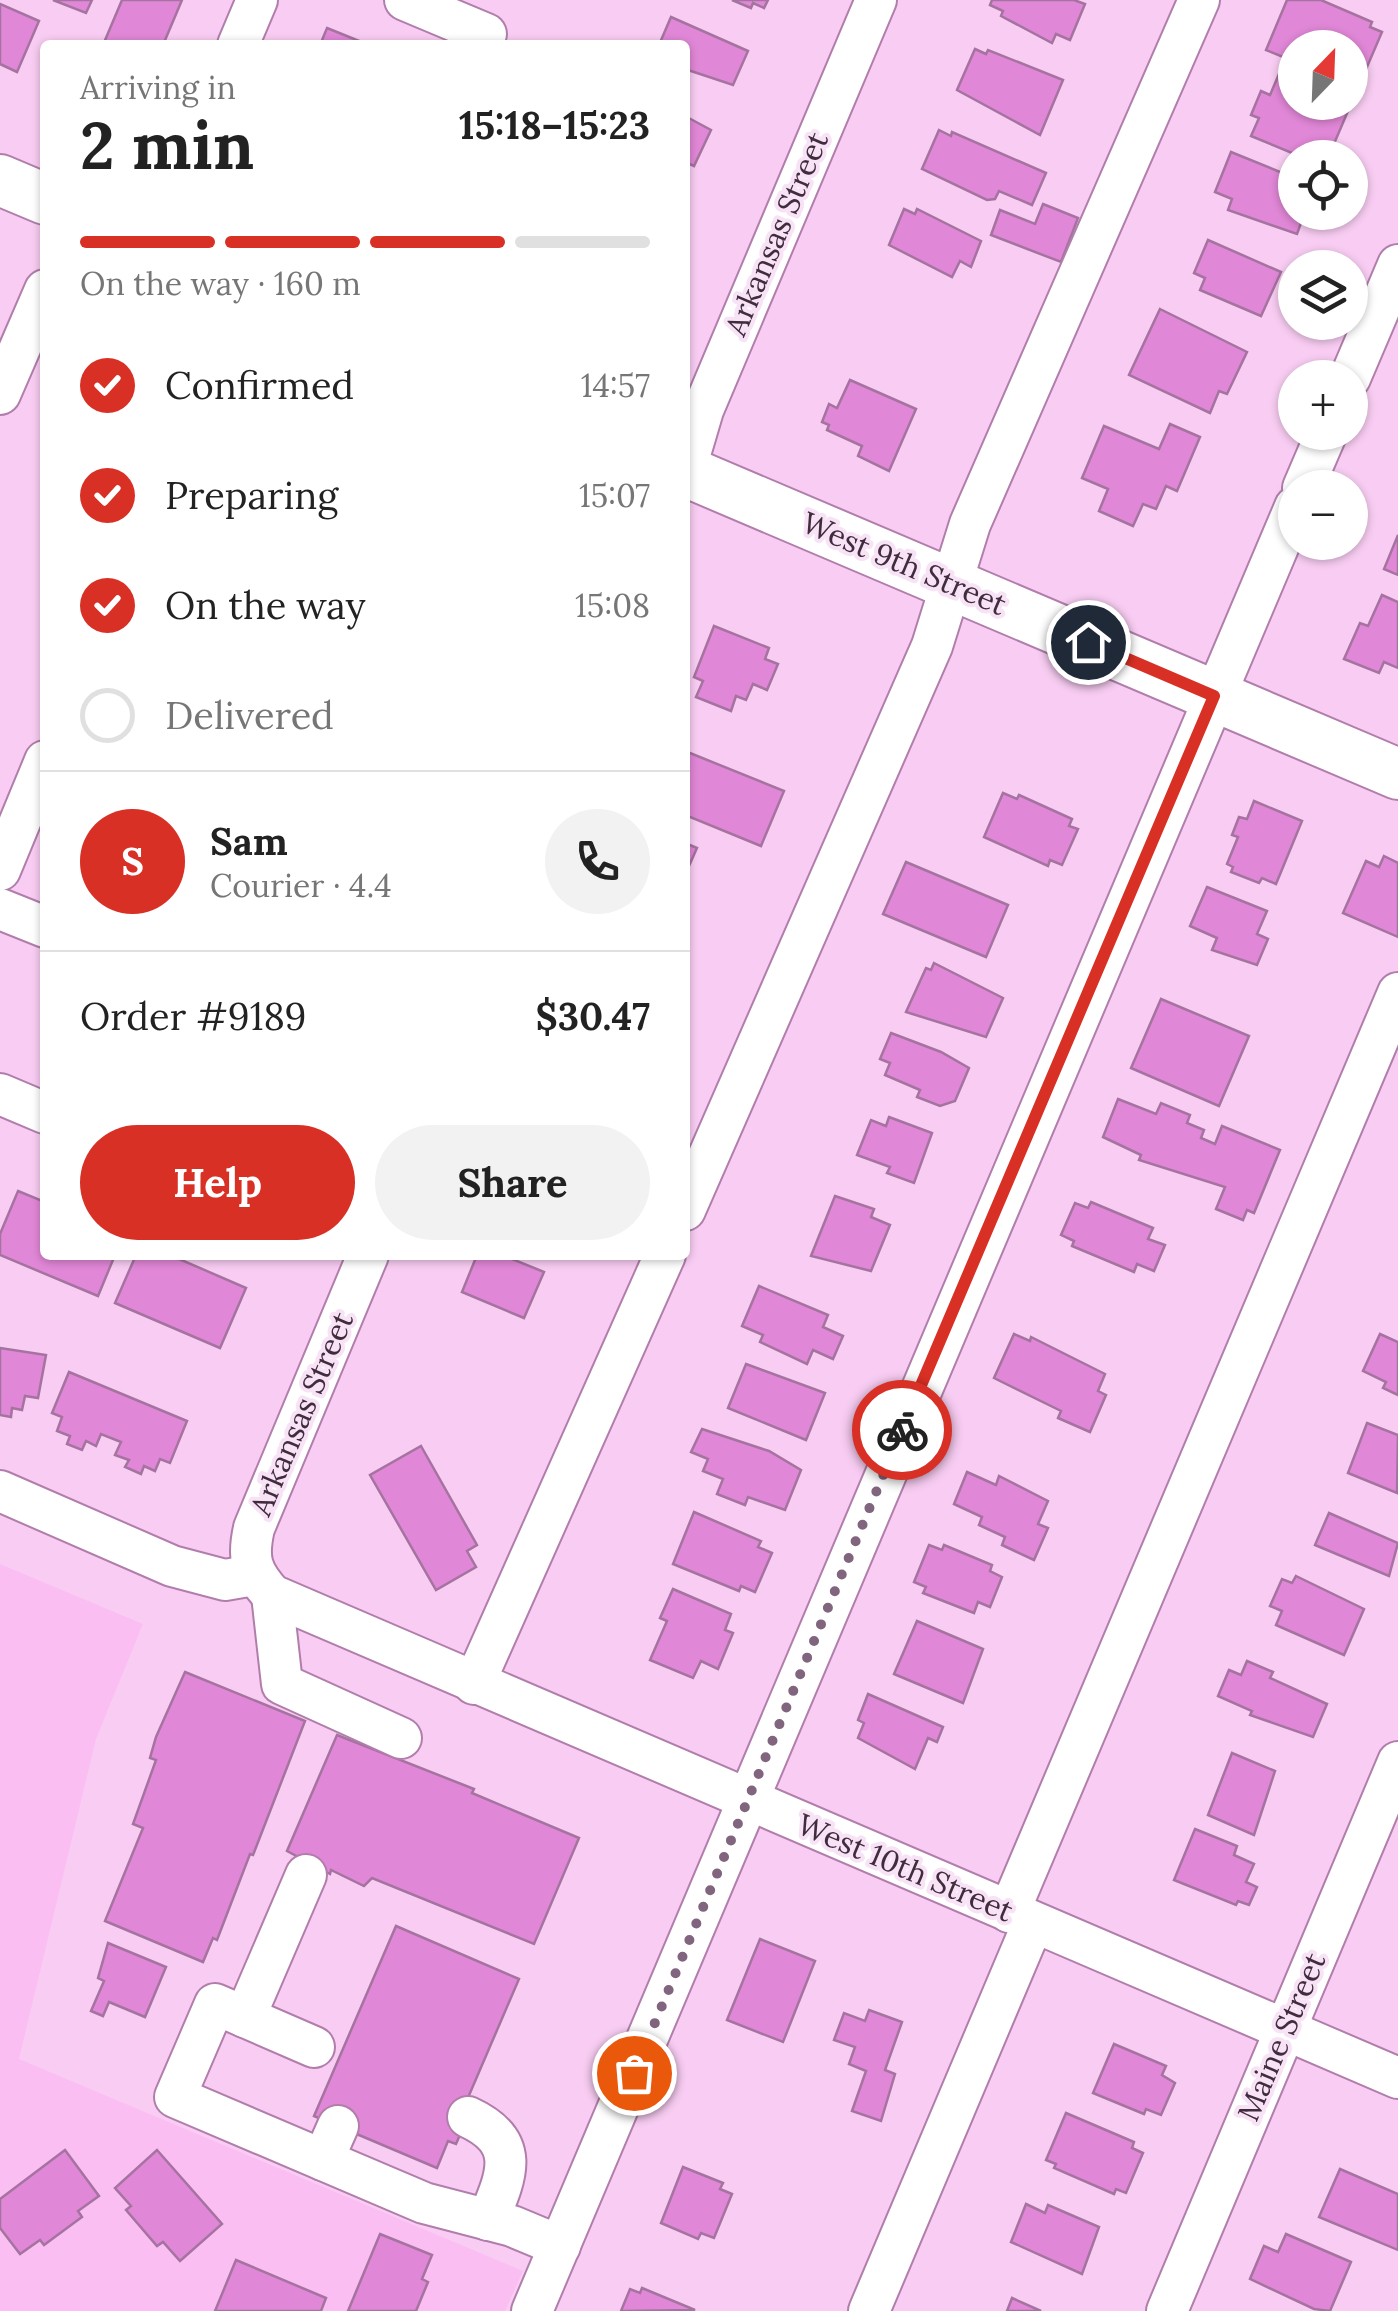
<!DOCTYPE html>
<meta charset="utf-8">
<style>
:root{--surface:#fff;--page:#f2f2f2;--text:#222;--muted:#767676;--line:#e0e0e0;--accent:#d93025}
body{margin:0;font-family:Lora,serif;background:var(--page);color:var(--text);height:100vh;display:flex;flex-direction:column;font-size:38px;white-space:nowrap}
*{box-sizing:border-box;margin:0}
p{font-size:32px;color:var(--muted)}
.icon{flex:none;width:55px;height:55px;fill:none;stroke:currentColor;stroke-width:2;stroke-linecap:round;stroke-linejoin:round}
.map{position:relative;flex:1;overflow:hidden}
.sheet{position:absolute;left:40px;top:40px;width:650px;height:1220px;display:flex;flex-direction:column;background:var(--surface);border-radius:10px;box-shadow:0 2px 8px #0004}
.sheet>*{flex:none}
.needle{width:65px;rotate:23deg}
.controls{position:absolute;left:1278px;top:30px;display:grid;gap:20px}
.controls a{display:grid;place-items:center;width:90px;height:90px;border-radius:50%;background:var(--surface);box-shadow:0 2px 8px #0004;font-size:50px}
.pin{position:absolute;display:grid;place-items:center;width:85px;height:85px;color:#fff;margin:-42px;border:5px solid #fff;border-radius:50%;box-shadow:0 2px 10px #0007}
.courier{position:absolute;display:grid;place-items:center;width:100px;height:100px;margin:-50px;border:8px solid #d93025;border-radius:50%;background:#fff;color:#222;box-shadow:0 2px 12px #0007}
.headline em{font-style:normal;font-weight:700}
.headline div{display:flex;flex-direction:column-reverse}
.headline{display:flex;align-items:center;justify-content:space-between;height:170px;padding:0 40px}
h1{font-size:65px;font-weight:700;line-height:75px}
.bar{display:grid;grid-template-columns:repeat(4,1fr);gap:15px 10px;align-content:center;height:120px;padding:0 40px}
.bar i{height:12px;border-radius:8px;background:var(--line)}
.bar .selected{background:var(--accent)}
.bar p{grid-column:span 4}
.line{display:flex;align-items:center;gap:25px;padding:0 40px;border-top:2px solid var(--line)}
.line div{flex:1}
.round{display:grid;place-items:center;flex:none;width:105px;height:105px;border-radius:52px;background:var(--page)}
ol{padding:0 40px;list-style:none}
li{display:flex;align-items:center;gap:30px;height:110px}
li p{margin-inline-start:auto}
li .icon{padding:10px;border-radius:50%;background:var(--accent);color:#fff;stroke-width:4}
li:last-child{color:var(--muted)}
li i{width:55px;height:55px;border:5px solid var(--line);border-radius:50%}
.cta{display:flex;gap:20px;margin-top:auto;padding:20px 40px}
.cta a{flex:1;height:115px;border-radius:60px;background:var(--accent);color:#fff;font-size:40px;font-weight:700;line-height:115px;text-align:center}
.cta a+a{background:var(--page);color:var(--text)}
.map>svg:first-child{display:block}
</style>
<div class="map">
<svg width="1398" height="2311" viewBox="0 0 1398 2311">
<rect width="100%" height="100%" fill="#f9cdf3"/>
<path fill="#fbbef3" d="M0 1564 143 1624 96 1739 19 2059 523 2271 505 2311H0Z"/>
<g fill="#e187d7" stroke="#a5739f" stroke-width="2.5">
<path d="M53 0H92L86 13Z"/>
<path d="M122 0H182L163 45H103Z"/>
<path d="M732 0H768L764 8 753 3 751 8Z"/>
<path d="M992 0H1074L1085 4 1070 40 1056 34 1052 43 1001 16 1003 11 990 5Z"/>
<path d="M1287 0H1321L1372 22 1370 27 1382 32 1358 88 1350 85V48H1295V62L1266 50Z"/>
<path d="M0 4 39 21 17 72 0 64Z"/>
<path d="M671 17 748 51 733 85 685 69V45H659Z"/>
<path d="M327 28 369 45H320Z"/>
<path d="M975 49 986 54 988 50 1063 80 1040 135 957 90Z"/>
<path d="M1279 74 1295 81V102H1339L1337 106 1348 111 1328 158H1304L1251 136 1259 118 1251 115 1261 91 1270 95Z"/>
<path d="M685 116 711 130 694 166 685 162Z"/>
<path d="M939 130 951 136 952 132 1046 173 1032 205 999 191 995 199 987 200 922 169Z"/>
<path d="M1231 152 1295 178V212H1305L1297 234 1228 210 1232 199 1215 192Z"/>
<path d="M1043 204 1078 218 1061 262 991 235 1000 210 1035 224Z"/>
<path d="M904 209 915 214 917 209 981 241 971 267 960 261 952 277 889 245Z"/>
<path d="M1208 240 1281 272 1261 316 1200 290 1205 278 1194 273Z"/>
<path d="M1160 309 1247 352 1227 394 1219 391 1210 413 1129 375Z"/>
<path d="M850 380 916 409 889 471 858 456 862 446 827 430 829 425 822 422 829 404 837 408Z"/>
<path d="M1170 424 1200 437 1177 491 1166 486 1156 509 1143 504 1133 526 1099 511 1108 489 1082 478 1104 426 1159 449Z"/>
<path d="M1398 535V575L1384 569Z"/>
<path d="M1382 595 1398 602V668L1384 662 1379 673 1344 659 1360 623 1368 626Z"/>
<path d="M714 626 769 648 765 659 778 664 767 690 753 684 746 700 736 696 731 711 696 697 703 681 694 677Z"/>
<path d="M685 751 784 791 761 846 685 815Z"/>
<path d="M1003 793 1017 799 1019 795 1072 819 1069 826 1078 829 1062 865 1050 860 1048 866 984 837Z"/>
<path d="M1254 801 1302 821 1276 884 1262 878 1259 883 1231 872 1233 867 1227 864 1238 837 1232 835 1239 817 1247 819Z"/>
<path d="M685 843 697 848 685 875Z"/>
<path d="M1384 856 1398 863V937L1343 913 1366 861 1379 867Z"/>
<path d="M906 862 1008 905 986 957 883 914Z"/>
<path d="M1207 887 1267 911 1257 934 1268 939 1257 965 1212 950 1217 938 1190 926Z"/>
<path d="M934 963 1003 998 986 1037 906 1012 926 968 931 970Z"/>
<path d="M1161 999 1249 1036 1219 1106 1131 1068Z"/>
<path d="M891 1033 941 1052 969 1068 955 1101 940 1106 917 1097 920 1090 885 1075 890 1063 880 1059Z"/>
<path d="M1118 1099 1156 1114 1161 1103 1190 1115 1187 1123 1204 1130 1201 1138 1215 1144 1222 1126 1280 1150 1254 1213 1247 1210 1243 1220 1216 1209 1225 1187 1139 1160 1141 1155 1103 1137Z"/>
<path d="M889 1117 932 1133 914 1183 887 1173 890 1167 857 1155 871 1120 886 1126Z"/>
<path d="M18 1191 45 1202V1255H115L98 1296 0 1255V1234Z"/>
<path d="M835 1196 874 1209 871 1217 890 1225 871 1271 811 1256Z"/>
<path d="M1091 1202 1153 1228 1148 1239 1165 1245 1154 1271 1137 1264 1134 1272 1072 1246 1074 1241 1061 1235 1075 1203 1088 1208Z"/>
<path d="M136 1255H170L246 1288 220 1348 115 1303Z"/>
<path d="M477 1255H502L544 1272 524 1318 462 1292Z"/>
<path d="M759 1286 828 1315 823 1327 843 1336 833 1359 813 1350 807 1364 760 1342 763 1335 742 1326Z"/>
<path d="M1014 1334 1030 1341 1031 1337 1105 1374 1098 1391 1106 1395 1090 1432 1058 1418 1061 1411 994 1378Z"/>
<path d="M1380 1334 1398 1342V1395L1383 1388 1386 1382 1363 1371Z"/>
<path d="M0 1348 46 1355 38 1398 25 1396 22 1410 12 1408 11 1417 0 1415Z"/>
<path d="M746 1364 825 1393 806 1440 728 1408Z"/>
<path d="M69 1372 187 1421 170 1463 160 1459 155 1471 144 1466 141 1474 125 1467 129 1460 115 1455 121 1442 101 1434 96 1446 86 1441 82 1450 67 1444 70 1436 57 1431 62 1417 52 1413Z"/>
<path d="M1367 1423 1398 1435 1397 1493 1348 1473Z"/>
<path d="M702 1429 769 1451 801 1470 785 1510 748 1497 745 1505 717 1494 723 1479 703 1471 708 1459 691 1452Z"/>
<path d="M421 1446 477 1545 467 1551 476 1567 436 1590 370 1475Z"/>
<path d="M967 1472 996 1485 999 1476 1048 1501 1038 1524 1048 1528 1034 1560 1002 1545 1005 1537 979 1525 982 1517 954 1504Z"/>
<path d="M694 1512 761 1541 758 1547 772 1553 755 1592 741 1586 739 1591 673 1564Z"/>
<path d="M1329 1513 1398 1543 1389 1576 1315 1545Z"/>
<path d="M929 1545 942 1550 944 1545 992 1565 990 1571 1002 1577 990 1607 978 1602 974 1613 923 1593 926 1587 914 1582Z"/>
<path d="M1296 1576 1364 1609 1344 1655 1276 1625 1282 1611 1270 1606 1282 1579 1292 1583Z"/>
<path d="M673 1589 731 1614 725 1630 733 1633 718 1669 701 1661 693 1678 650 1660 667 1621 660 1618Z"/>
<path d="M917 1621 983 1649 963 1703 894 1674Z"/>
<path d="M1247 1661 1273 1672 1270 1678 1327 1704 1313 1737 1250 1715 1252 1711 1218 1696 1229 1670 1241 1675Z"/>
<path d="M185 1672 305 1721 253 1855 250 1854 217 1940 213 1938 203 1962 105 1921 143 1828 133 1824 156 1760 150 1758 156 1737Z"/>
<path d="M868 1694 943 1727 937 1742 928 1738 915 1769 858 1738 864 1723 858 1720Z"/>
<path d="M337 1735 474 1789 472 1793 579 1838 534 1944 372 1878 364 1886 331 1870 330 1874 287 1851Z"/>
<path d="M1232 1753 1275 1771 1254 1835 1208 1815Z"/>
<path d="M1195 1829 1237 1846 1234 1855 1254 1864 1246 1882 1257 1887 1249 1905 1238 1901 1236 1905 1174 1880Z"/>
<path d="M396 1926 519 1979 467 2100 474 2103 456 2144 448 2141 437 2168 314 2116Z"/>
<path d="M760 1939 815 1961 783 2042 727 2020Z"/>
<path d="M108 1943 166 1967 145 2017 109 2002 103 2016 91 2011 104 1981 98 1978Z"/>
<path d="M869 2010 902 2022 885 2070 895 2074 881 2121 852 2111 866 2071 849 2064 855 2047 834 2040 844 2013 865 2021Z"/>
<path d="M1114 2044 1166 2066 1162 2075 1175 2083 1161 2115 1146 2109 1144 2114 1093 2093Z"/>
<path d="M1066 2113 1134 2142 1132 2148 1143 2153 1126 2193 1116 2189 1114 2194 1054 2168 1056 2164 1046 2160Z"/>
<path d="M65 2150 99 2196 78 2211 82 2217 44 2245 40 2240 20 2254 0 2228V2199Z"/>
<path d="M157 2150 222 2224 180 2261 163 2242 157 2246 126 2210 131 2206 115 2188Z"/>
<path d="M683 2167 723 2183 720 2189 732 2194 714 2238 701 2233 698 2239 661 2223Z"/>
<path d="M1340 2169 1398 2194V2250L1319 2217Z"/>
<path d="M1026 2204 1045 2213 1048 2205 1099 2227 1082 2274 1011 2242Z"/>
<path d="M380 2234 432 2255 422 2279 428 2282 416 2311H348Z"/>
<path d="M1286 2234 1351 2262 1330 2311 1314 2309 1250 2279 1264 2246 1278 2252Z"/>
<path d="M236 2260 326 2298 321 2311H215Z"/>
<path d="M642 2288 695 2310 621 2311 630 2289 640 2293Z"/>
<path d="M1012 2298 1041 2311H1007Z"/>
</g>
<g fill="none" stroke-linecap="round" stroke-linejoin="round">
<g stroke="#b17eab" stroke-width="44">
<g id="minor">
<path d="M405 0 486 34"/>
<path d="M238 45 257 0"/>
<path d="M1350 378 1398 265"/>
<path d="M0 394 45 290"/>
<path d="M685 471 703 410 876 0"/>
<path d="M1303 488 1327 432"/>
<path d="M0 870 45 761"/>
<path d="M0 909 45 927"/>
<path d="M0 1094 45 1113"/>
<path d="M685 1210 932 646 970 524 1199 0"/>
<path d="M368 1255 254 1528C247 1559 251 1572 272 1595L1398 2078"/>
<path d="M0 1491 172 1566 225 1580 254 1575"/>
<path d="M272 1595 282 1684 401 1738"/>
<path d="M474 1684 665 1255"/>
<path d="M1009 1912 1398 993"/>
<path d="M245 2017 306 1875"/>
<path d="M314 2047 215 2004 175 2097 424 2203 512 2226 560 2246"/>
<path d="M468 2117C522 2142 507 2175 488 2220"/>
<path d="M323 2160 338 2126"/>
<path d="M532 2311 1295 507"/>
<path d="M869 2311 1033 1923"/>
<path d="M1167 2311 1398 1762"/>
</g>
</g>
<g stroke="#b17eab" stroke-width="54">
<g id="major">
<path d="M0 180 45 199"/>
<path d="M685 471 1398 774"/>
</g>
</g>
<use href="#minor" stroke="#fff" stroke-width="40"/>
<use href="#major" stroke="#fff" stroke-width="50"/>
</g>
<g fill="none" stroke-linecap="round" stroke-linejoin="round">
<path stroke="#81647d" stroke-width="10" stroke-dasharray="0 18" d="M634 2073 902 1430"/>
<path stroke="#d93025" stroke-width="12" d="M902 1430 1214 696 1088 642"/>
</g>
<g text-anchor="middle" stroke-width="8" stroke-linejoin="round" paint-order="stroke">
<g font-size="30" fill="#412c3e" stroke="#f8e2f5">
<text transform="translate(777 234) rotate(-67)" y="10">Arkansas Street</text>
<text transform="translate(904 564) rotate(23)" y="10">West 9th Street</text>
<text transform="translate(302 1414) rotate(-67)" y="10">Arkansas Street</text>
<text transform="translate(905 1868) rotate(23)" y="10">West 10th Street</text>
<text transform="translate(1282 2037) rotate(-67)" y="10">Maine Street</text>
</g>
</g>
</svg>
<div class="controls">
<a><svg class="needle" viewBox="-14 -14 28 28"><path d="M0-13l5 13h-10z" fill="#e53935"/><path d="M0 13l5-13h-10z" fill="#767676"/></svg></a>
<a><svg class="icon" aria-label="locate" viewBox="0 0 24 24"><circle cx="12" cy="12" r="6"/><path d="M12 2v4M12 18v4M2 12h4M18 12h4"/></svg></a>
<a><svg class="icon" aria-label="layers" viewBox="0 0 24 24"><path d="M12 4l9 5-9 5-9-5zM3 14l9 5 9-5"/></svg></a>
<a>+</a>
<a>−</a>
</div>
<div class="pin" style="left:634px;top:2073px;background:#ea580c"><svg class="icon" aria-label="bag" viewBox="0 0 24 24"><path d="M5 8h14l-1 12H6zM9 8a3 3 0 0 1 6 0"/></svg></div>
<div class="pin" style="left:1088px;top:642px;background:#1f2937"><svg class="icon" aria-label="home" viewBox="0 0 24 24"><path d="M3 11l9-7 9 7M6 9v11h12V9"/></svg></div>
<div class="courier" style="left:902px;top:1430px"><svg class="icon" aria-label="bike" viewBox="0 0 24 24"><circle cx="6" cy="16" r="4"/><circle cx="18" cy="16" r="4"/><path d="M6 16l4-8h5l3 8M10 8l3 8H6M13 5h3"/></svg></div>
<section class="sheet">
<div class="headline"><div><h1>2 min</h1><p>Arriving in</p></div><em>15:18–15:23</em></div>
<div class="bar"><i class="selected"></i><i class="selected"></i><i class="selected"></i><i></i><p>On the way · 160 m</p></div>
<ol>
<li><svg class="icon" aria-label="check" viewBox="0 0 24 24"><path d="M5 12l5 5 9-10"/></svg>Confirmed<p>14:57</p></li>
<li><svg class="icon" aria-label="check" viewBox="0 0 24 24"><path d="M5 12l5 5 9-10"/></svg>Preparing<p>15:07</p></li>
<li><svg class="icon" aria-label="check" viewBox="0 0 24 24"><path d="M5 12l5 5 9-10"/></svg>On the way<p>15:08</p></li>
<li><i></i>Delivered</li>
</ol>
<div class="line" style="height:180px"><b class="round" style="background:var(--accent);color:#fff">S</b><div><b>Sam</b><p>Courier · 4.4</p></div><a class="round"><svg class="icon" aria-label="phone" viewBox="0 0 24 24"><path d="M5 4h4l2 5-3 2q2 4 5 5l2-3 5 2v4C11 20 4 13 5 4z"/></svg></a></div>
<div class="line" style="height:130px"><div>Order #9189</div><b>$30.47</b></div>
<div class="cta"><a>Help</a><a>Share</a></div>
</section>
</div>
